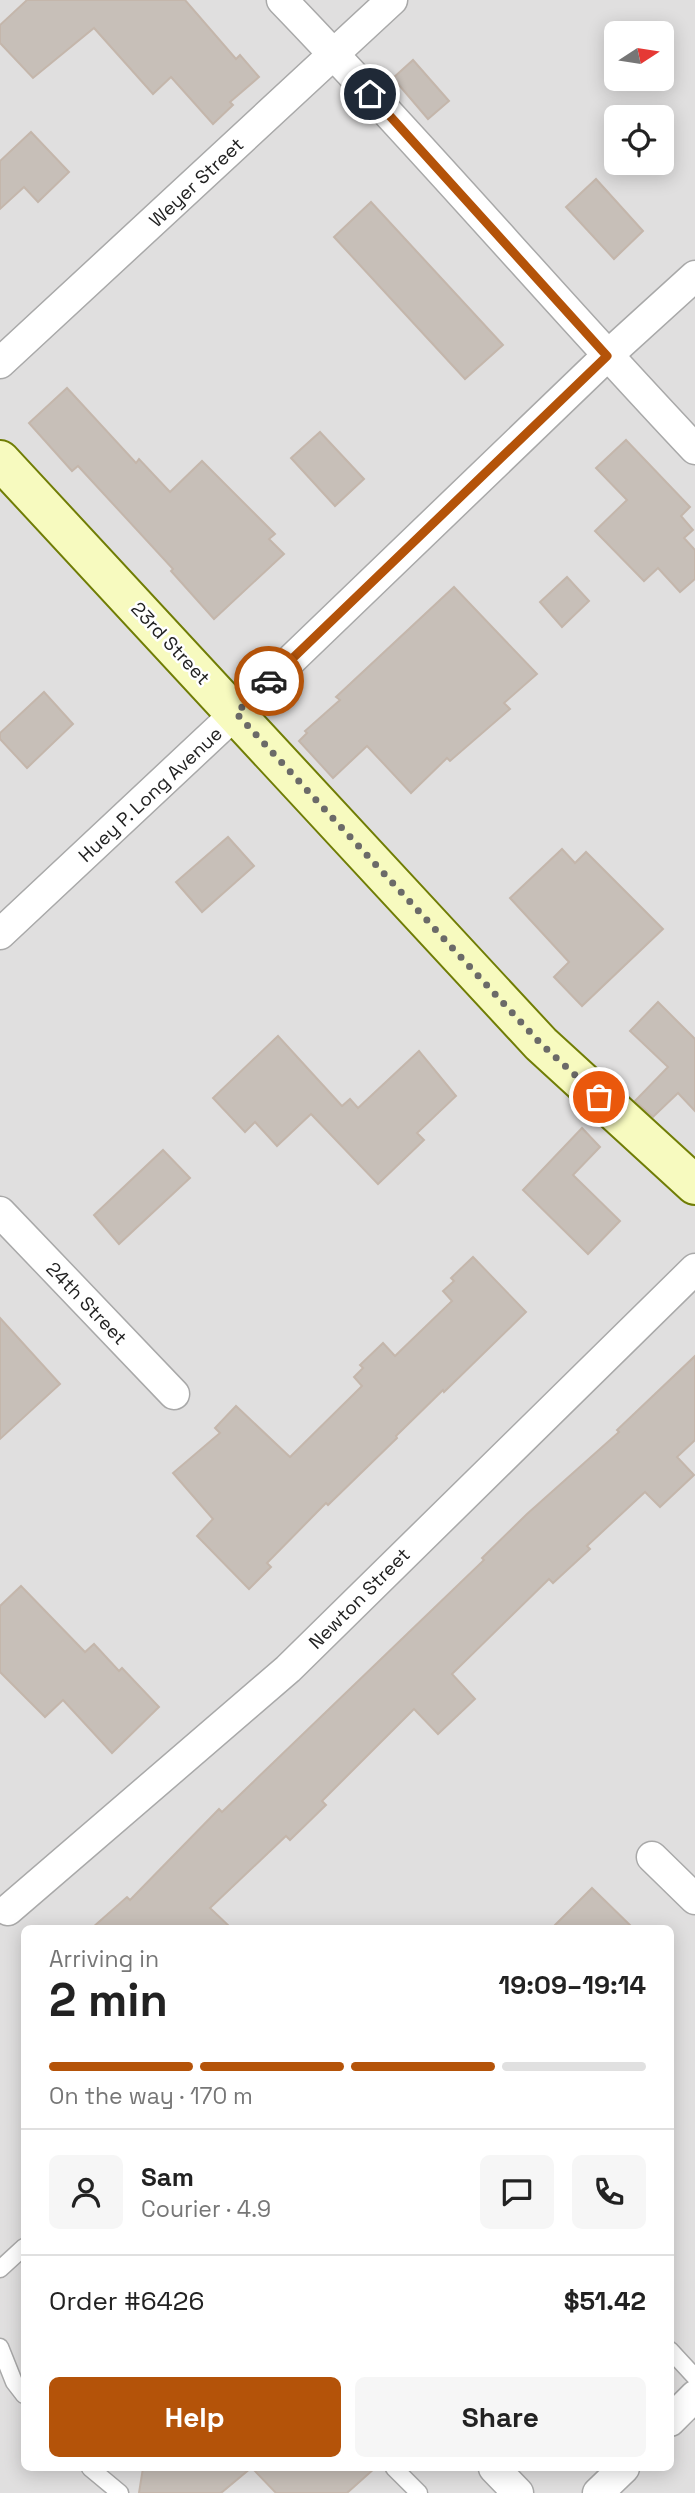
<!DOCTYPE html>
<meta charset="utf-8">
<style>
:root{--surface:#fff;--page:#f6f6f6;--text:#222;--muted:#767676;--line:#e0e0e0;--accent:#b45309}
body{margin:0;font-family:"Space Grotesk",sans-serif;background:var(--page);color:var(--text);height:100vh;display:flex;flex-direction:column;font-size:26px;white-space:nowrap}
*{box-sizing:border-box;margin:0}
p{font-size:23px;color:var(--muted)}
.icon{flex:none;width:38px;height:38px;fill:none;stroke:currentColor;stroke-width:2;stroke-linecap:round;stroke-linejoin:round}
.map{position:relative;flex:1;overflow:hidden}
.panel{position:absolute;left:21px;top:1925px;width:653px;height:546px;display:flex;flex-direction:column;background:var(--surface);border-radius:10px;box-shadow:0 4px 18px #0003}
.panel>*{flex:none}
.needle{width:46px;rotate:78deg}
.fabs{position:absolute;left:604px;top:21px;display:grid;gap:14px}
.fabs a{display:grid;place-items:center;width:70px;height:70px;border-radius:10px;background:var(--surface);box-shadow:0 4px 18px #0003;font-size:35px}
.pin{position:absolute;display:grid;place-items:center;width:60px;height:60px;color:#fff;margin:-30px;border:4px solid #fff;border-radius:50%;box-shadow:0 2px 7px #0007}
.courier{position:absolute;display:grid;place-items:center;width:70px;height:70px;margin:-35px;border:5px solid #b45309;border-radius:50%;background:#fff;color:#222;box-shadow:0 2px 9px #0007}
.head em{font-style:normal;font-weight:700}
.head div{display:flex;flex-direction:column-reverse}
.head{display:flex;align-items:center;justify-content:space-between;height:119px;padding:0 28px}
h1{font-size:46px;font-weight:700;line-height:52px}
.bar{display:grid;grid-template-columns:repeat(4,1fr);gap:10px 7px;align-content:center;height:84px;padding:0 28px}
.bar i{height:9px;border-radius:5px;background:var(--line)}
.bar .selected{background:var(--accent)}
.bar p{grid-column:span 4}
.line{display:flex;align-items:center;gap:18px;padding:0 28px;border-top:2px solid var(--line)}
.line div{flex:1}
.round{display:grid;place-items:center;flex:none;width:74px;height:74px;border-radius:10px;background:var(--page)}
.button{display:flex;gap:14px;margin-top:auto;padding:14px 28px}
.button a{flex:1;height:80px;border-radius:10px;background:var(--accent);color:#fff;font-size:28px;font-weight:700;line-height:80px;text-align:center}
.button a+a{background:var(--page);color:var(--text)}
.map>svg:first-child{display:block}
</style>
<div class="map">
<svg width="695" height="2493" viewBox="0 0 695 2493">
<rect width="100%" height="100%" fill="#f2efe9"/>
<path fill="#e0dfdf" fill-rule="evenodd" d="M0 0H695V2493H0ZM616 33H662V79H616ZM616 117H662V163H616ZM24 1928H670V2468H24Z"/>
<g fill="#c7bfb8" stroke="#c4b6ab" stroke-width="2">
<path d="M27 0H185L236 59 240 55 259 77 230 102 233 105 213 124 171 77 153 94 94 28 33 78 0 43V25Z"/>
<path d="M413 60 449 101 428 119 393 78Z"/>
<path d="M31 132 69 172 38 202 24 187 0 209V161Z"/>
<path d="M596 179 643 231 614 259 566 207Z"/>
<path d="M371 202 503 345 465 379 334 237Z"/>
<path d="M67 388 136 463 139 459 170 492 202 461 275 534 269 539 284 554 214 619 171 571 173 569 78 466 72 471 29 423Z"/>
<path d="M320 432 364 479 335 506 291 458Z"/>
<path d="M626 440 690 507 681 516 693 530 684 538 695 550V579L680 592 658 568 644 581 595 531 627 500 596 468Z"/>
<path d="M567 577 589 601 562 627 540 602Z"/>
<path d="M454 587 537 674 504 703 510 709 450 761 447 758 411 793 367 746 333 778 299 741 307 733 305 731 340 700 336 697Z"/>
<path d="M44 692 73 724 27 768 0 739V733Z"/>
<path d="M228 837 254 866 202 912 176 882Z"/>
<path d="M562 849 575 863 586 852 663 929 582 1006 554 977 569 962 510 898Z"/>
<path d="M658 1002 695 1039V1111L678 1093 653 1117 635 1101 668 1067 630 1031Z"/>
<path d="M278 1036 342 1106 350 1099 358 1108 419 1051 456 1096 417 1133 424 1140 378 1184 311 1114 277 1146 255 1122 245 1132 213 1098Z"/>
<path d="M582 1128 600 1147 573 1175 620 1221 588 1254 523 1190Z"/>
<path d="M163 1150 190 1178 119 1244 94 1215Z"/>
<path d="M473 1257 526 1312 444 1392 443 1390 396 1436 397 1438 328 1505 326 1503 267 1563 271 1567 249 1589 197 1536 213 1519 173 1473 220 1433 215 1428 236 1406 290 1457 362 1386 354 1377 363 1368 360 1365 383 1343 395 1356 452 1301 443 1291 454 1281 451 1278Z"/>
<path d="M0 1318 60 1384 0 1439Z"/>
<path d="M695 1356V1440L677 1457 694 1475 660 1507 645 1492 587 1546 590 1549 553 1583 549 1579 452 1674 475 1699 438 1734 414 1709 322 1801 326 1805 290 1840 286 1836 210 1908 231 1928H92L127 1897 130 1900 219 1809 222 1812 484 1560 482 1558 527 1514 619 1432 617 1430Z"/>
<path d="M21 1586 85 1652 94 1644 119 1671 122 1668 159 1707 112 1753 63 1700 45 1717 0 1672V1606Z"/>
<path d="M592 1888 633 1928H552Z"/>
<path d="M143 2468H251L221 2493H139Z"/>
<path d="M252 2468H375L347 2493H276Z"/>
</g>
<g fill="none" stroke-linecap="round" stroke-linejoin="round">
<g stroke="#a9a9a9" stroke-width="19">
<g id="lane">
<path d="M0 2269 24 2247"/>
<path d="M0 2347 14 2382 24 2395"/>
<path d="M670 2350 695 2377"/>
<path d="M90 2468 120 2493"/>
<path d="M394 2468 419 2493"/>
</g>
</g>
<g stroke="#a9a9a9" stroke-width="33">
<g id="street">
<path d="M282 0C423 146 555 301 695 449"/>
<path d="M0 363 392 0"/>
<path d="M0 934 236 713 607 356 695 276"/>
<path d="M0 1212 174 1394"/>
<path d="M652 1857 695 1899"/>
<path d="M8 1910 288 1669 695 1269"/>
<path d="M670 2421 695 2396"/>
<path d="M494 2468 518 2493"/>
<path d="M598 2493 624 2468"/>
</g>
</g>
<g stroke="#707d05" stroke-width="42">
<path id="secondary" d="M0 460 541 1044 695 1185"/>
</g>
<use href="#lane" stroke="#fff" stroke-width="16"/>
<use href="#street" stroke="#fff" stroke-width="30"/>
<use href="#secondary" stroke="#f7fabf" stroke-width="38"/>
</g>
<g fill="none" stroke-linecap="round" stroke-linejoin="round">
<path stroke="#6b6a68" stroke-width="7" stroke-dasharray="0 12.6" d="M269 681 236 713 541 1044 599 1097"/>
<path stroke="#b45309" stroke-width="9" d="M269 681 607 356 370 94"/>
</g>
<g text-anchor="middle" stroke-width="5" stroke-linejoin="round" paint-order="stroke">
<g font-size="19" fill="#222" stroke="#fff">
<text transform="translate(196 182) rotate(-43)" y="7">Weyer Street</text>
<text transform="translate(171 643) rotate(47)" y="7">23rd Street</text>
<text transform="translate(150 794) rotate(-43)" y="7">Huey P. Long Avenue</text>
<text transform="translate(87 1303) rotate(46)" y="7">24th Street</text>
<text transform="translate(359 1598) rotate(-45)" y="7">Newton Street</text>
</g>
</g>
</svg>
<div class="fabs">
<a><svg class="needle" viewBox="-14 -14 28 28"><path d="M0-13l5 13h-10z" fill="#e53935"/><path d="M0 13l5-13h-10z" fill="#767676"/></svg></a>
<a><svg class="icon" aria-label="locate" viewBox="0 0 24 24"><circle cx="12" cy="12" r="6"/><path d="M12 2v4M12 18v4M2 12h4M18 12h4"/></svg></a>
</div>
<div class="pin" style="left:599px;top:1097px;background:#ea580c"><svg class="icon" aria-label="bag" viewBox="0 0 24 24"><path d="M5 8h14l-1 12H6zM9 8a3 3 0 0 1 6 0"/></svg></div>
<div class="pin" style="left:370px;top:94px;background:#1f2937"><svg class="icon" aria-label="home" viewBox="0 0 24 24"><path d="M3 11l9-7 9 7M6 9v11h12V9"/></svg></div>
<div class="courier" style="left:269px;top:681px"><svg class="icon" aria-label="car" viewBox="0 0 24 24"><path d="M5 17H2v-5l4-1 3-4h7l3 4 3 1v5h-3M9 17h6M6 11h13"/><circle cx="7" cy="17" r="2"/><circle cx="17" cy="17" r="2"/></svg></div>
<section class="panel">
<div class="head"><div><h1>2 min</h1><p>Arriving in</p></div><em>19:09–19:14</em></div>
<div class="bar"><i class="selected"></i><i class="selected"></i><i class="selected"></i><i></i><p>On the way · 170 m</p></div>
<div class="line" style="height:126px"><a class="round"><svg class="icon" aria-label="person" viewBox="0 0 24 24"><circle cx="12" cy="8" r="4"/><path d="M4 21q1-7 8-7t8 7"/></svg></a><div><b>Sam</b><p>Courier · 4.9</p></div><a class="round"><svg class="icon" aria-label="chat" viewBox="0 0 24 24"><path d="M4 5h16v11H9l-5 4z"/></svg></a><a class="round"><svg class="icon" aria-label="phone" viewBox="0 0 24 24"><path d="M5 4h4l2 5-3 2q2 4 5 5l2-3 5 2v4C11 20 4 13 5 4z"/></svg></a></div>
<div class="line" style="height:91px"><div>Order #6426</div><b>$51.42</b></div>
<div class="button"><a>Help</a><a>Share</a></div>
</section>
</div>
